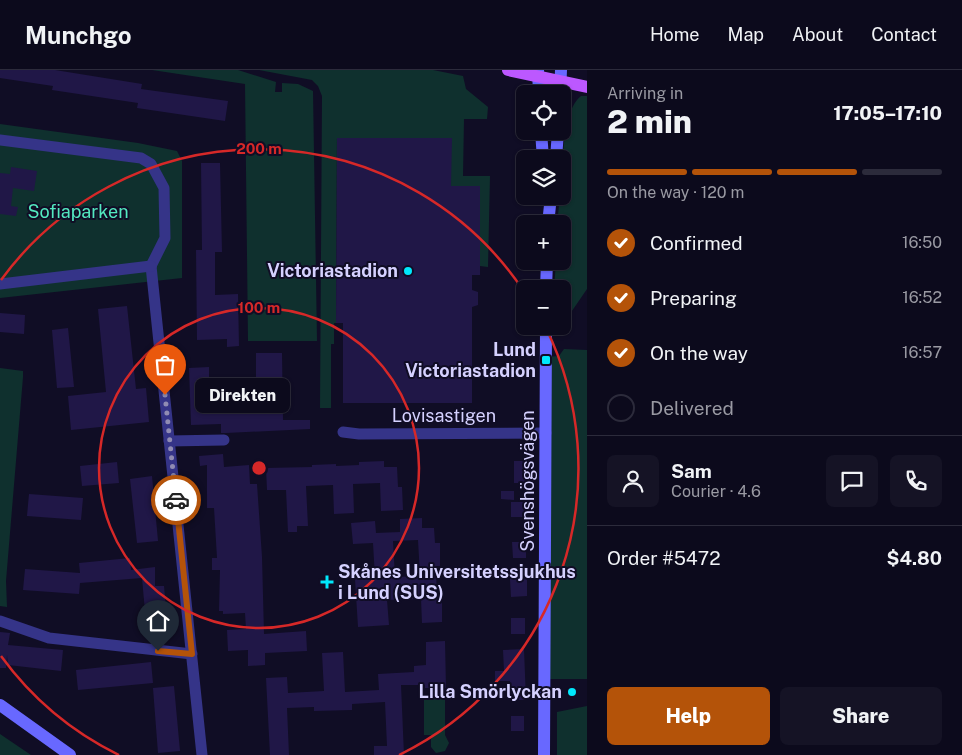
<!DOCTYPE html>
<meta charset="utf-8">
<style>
:root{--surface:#0c0a1c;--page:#151325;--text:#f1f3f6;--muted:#9a9aa3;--line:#2c2b3b;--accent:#b45309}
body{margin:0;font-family:"Public Sans",sans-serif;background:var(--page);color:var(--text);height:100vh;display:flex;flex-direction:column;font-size:19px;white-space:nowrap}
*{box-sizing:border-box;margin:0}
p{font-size:16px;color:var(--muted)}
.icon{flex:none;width:28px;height:28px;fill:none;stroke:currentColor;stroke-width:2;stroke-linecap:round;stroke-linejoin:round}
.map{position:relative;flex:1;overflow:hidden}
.panel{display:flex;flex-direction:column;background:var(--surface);width:375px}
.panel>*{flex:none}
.fabs{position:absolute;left:516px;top:15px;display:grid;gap:10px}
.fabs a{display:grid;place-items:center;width:55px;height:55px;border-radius:8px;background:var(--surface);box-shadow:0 1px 4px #0004,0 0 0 1px var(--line);font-size:25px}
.pin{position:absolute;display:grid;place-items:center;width:42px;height:42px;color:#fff;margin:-51px -21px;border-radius:50% 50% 50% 0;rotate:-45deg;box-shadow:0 0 5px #0007}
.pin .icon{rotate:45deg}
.courier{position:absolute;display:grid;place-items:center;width:50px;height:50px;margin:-25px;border:4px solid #b45309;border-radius:50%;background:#fff;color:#222;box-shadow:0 1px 6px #0007}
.bubble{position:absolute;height:35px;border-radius:8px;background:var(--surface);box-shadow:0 1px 4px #0004,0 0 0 1px var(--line);font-size:16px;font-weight:800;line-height:35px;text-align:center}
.headline em{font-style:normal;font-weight:800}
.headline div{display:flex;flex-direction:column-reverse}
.headline{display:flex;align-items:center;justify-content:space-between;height:85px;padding:0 20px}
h1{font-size:32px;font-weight:800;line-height:38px}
.bar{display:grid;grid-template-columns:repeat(4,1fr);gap:8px 5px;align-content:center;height:60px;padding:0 20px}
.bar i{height:6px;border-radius:4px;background:var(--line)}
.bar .selected{background:var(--accent)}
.bar p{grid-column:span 4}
.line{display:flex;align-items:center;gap:12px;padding:0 20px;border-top:1px solid var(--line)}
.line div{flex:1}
.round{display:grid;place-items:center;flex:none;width:52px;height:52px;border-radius:8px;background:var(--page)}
ol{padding:0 20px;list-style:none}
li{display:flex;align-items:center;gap:15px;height:55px}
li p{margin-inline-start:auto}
li .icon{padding:5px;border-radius:50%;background:var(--accent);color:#fff;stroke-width:4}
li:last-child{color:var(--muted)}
li i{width:28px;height:28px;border:2px solid var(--line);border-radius:50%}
.button{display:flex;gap:10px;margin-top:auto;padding:10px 20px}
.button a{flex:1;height:58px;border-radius:8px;background:var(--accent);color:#fff;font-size:20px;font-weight:800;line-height:58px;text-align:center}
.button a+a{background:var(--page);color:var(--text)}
header{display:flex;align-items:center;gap:30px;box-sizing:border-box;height:70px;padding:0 25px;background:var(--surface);border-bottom:1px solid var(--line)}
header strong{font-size:24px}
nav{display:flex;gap:28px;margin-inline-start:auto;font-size:18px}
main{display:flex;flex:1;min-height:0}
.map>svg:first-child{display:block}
</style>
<header>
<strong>Munchgo</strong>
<nav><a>Home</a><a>Map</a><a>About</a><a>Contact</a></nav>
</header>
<main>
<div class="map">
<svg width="587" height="685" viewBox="0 0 587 685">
<rect width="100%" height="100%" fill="#100d25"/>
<g fill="#0f302e">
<path d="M152 0H238L276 12 275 22H282V13L298 14 313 21 317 271H248L245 14Z"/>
<path d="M259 0H433L463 6 466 19 488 37 487 49H464L463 106H490L488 197 480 196V116H451V68H337L336 253H334V274H331V338H320L322 26 318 16 312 10Z"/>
<path d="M581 26H587V219L563 254 562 219H554L556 191H562V154H557L560 126H562C562 102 561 41 581 26Z"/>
<path d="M0 54 138 73 177 81 182 91V208L0 228Z"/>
<path d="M564 279 587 280V609H544L546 287 559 286Z"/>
<path d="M0 298 23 301V307L6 511 7 537 0 536Z"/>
<path d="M424 627H445V665L449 673 445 681 436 683 431 677V669L434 665H424Z"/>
<path d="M587 636V685H557V642Z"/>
<path d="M0 664 31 685H0Z"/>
</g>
<g fill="#201747" fill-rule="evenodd">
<path d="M0 0H55L142 14 141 19 228 31 225 51 137 38 138 33 52 20 53 16 0 8Z"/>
<path d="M337 68H452L451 116H480V205H472V220L478 222V235L472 237V333H343V253H336Z"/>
<path d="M201 93H220L222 182H215V225L238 224 239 276 227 277V269L197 270 196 180H202Z"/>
<path d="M11 97 37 101 34 121 13 118 11 136 18 137 16 146 0 144V103L10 104Z"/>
<path d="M127 236 136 319 146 318 149 352 71 360 68 326 106 322 98 239Z"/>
<path d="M0 243 25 245 24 264 0 262Z"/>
<path d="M68 258 74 317 57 318 52 260Z"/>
<path d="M256 283H282L283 350H310V359L226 363H221V354L191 355 189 298 209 297V314H230V322H209L210 344H256Z"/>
<path d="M223 384 224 397 249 395 250 414H257L262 487 264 564 306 561 307 581 265 583V595L248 596V580L228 581 227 560 246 559 245 543 223 544V541H219L220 500H212V488H217L214 438H207V395L200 396 199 386Z"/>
<path d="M384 391V397H397L398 417H402L403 440 381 441 380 413 353 414 354 443 334 444 333 415 306 416 308 456H297V462H288L286 420H267L266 398 312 397V395L336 394V396L359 395V392Z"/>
<path d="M514 391H526L527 413H514Z"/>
<path d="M117 392 119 413 82 416 80 396Z"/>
<path d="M152 406 158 471 137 473 130 409Z"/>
<path d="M501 421H514V430L501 429Z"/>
<path d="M29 424 83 428 81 450 27 446Z"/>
<rect x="511" y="432" width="14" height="15"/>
<path d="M422 448V458H434L435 473H440V496H436L437 532H442V552L422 553 421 529 387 530 389 555 358 557 355 509 375 508 373 473 353 474 351 453 375 451 376 463 400 462V449ZM418 470 420 506 395 507 393 471Z"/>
<path d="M512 472H526V488H513Z"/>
<path d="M130 488 131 500 155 497V516H164L168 562 147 564 142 508 80 513 79 524 23 520 25 499 80 503 79 493Z"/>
<path d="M527 508V526L511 527 510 509Z"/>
<rect x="511" y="548" width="14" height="16"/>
<path d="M0 562 10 563 8 575 63 580 61 601 8 595 7 585 6 598H0Z"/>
<path d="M445 571 446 618H425V615H401L404 685H374V676H387L385 632 352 634V640L314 641V637L287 638 289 685H270L266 608 287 607 288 623 324 621 322 583 343 582 345 622 379 620 378 604 414 602V596L426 595V572Z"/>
<path d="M524 579 526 630H511L510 611H495V601H504L503 580Z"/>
<path d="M151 592 153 613 78 620 76 600Z"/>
<path d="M174 616 180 681 158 683 153 618Z"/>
<rect x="511" y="646" width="13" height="15"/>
</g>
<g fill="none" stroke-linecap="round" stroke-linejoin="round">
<g stroke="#353488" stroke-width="11">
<path d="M0 70 141 88 151 94 164 118 165 168 151 196"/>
<path d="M151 196 202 685"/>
<path d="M0 214 151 196"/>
<path d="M343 362 359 364 546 363"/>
<path d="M169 371 224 370"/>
<path d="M0 551 49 568 192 584"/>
</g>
<g stroke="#6868ff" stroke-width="12">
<path d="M538 0 539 24"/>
<path d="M560 24 561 0"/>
<path d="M541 61 543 89"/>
<path d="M556 89 558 61"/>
<path d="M548 154 551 126"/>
<path d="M546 219 547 191"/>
<path d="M0 635 70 685"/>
<path d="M544 685 546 256"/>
</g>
<path stroke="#bc58ff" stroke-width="12" d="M508 0 587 17"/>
</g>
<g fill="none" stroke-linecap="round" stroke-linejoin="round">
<path stroke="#908cb3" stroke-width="5" stroke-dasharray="0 9" d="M165 325 176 430"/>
<path stroke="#b45309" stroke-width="6" d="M158 581 192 584 176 430"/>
</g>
<g fill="none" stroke="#d62828" stroke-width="2.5">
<circle cx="259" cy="398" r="160"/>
<path d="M119 685A319 319 0 0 1 1 586M1 210A319 319 0 0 1 523 220M546 258A319 319 0 0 1 399 685"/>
</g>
<g fill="#00e8fc" stroke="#100d25" stroke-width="2">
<circle cx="408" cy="201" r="5"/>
<rect x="541" y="285" width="10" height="10" rx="2.5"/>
<path d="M324.5 504.5h5v5h5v5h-5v5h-5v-5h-5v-5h5z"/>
<circle cx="572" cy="622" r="5"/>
</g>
<g text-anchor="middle" stroke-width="4" stroke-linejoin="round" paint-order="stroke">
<g font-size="18" fill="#53e8c0" stroke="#100d25">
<text x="78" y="148">Sofiaparken</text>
</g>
<g font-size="18" font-weight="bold" fill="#d5d1ff" stroke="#100d25" text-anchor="end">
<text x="398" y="207">Victoriastadion</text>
<text x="536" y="286">Lund<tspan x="536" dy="21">Victoriastadion</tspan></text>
<text x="338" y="508" text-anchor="start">Skånes Universitetssjukhus<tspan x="338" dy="21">i Lund (SUS)</tspan></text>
<text x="562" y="628">Lilla Smörlyckan</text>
</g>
<g font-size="18" fill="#d5d1ff" stroke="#100d25">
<text x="444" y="352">Lovisastigen</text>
<text transform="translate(528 411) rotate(-90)" y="6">Svenshögsvägen</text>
</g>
</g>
<circle cx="259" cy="398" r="8" fill="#d62828" stroke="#100d25" stroke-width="2.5"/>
<g font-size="15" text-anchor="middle" font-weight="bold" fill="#d62828" stroke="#100d25" stroke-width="4" stroke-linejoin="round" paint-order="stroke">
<text x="259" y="84">200 m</text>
<text x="259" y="243">100 m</text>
</g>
</svg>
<div class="fabs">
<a><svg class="icon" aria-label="locate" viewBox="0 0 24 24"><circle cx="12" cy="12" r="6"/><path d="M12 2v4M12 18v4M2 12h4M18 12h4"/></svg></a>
<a><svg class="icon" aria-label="layers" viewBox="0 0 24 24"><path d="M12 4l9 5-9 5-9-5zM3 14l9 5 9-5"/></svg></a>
<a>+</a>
<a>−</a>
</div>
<div class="pin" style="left:165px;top:325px;background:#ea580c"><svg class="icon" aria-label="bag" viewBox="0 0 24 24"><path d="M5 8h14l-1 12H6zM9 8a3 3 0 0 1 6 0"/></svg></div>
<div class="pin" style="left:158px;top:581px;background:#1f2937"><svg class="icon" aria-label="home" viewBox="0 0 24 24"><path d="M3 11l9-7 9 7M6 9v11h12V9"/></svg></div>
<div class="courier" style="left:176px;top:430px"><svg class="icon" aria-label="car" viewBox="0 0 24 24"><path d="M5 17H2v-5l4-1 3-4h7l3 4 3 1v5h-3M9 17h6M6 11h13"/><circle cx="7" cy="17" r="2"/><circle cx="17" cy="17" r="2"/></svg></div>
<div class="bubble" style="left:195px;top:308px;width:95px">Direkten</div>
</div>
<section class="panel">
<div class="headline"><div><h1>2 min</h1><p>Arriving in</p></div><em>17:05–17:10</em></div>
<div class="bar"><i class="selected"></i><i class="selected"></i><i class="selected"></i><i></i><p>On the way · 120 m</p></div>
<ol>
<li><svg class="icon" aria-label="check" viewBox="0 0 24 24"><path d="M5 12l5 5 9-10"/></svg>Confirmed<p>16:50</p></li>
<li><svg class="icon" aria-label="check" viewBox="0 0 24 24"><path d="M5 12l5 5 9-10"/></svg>Preparing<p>16:52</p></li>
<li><svg class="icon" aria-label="check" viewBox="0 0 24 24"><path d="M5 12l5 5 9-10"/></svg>On the way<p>16:57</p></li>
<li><i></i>Delivered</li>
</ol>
<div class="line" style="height:90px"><a class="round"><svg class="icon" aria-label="person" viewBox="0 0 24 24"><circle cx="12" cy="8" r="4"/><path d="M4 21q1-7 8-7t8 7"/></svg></a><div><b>Sam</b><p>Courier · 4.6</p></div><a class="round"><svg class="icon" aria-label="chat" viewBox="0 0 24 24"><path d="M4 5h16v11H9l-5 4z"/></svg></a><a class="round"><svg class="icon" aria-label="phone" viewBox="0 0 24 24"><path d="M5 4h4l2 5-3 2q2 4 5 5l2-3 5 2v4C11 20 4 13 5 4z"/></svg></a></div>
<div class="line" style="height:65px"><div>Order #5472</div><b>$4.80</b></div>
<div class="button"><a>Help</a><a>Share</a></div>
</section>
</main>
